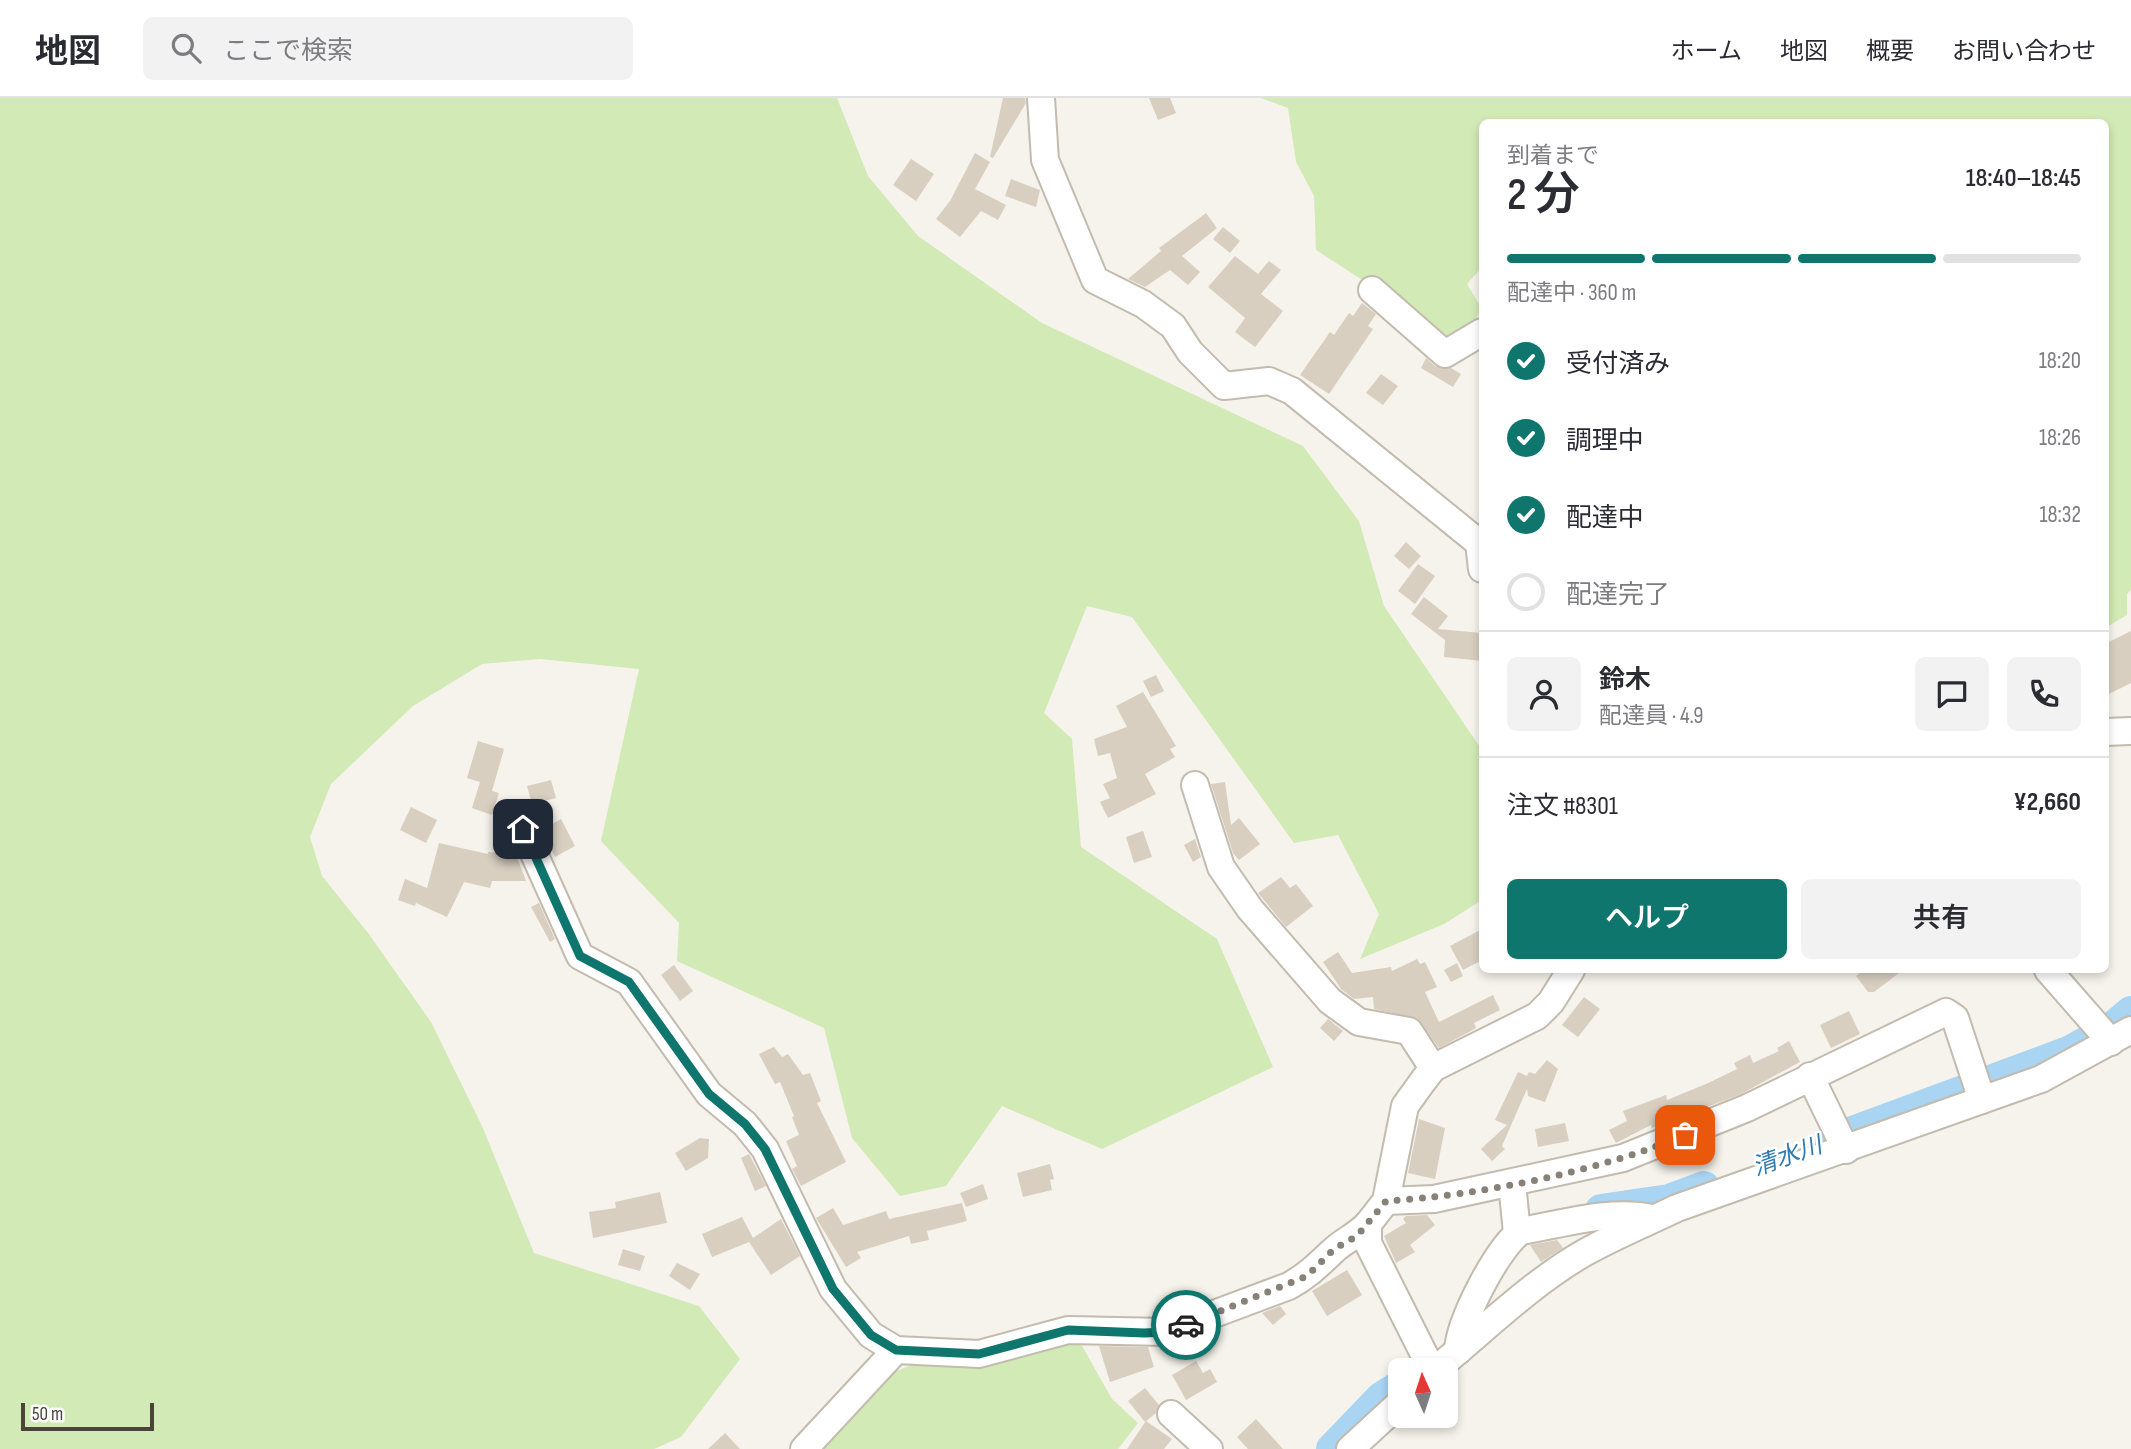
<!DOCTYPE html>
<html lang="ja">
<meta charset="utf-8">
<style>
:root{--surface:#fff;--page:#f2f2f3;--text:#2b2b33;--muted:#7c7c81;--line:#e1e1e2;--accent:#0f766e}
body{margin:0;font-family:"Sofia Sans Condensed","Noto Sans JP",sans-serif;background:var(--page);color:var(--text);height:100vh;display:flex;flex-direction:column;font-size:26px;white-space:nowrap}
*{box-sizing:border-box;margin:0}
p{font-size:23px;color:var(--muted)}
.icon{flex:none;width:38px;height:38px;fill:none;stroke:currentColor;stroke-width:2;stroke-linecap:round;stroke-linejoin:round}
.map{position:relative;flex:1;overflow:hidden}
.panel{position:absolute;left:1479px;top:21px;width:630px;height:854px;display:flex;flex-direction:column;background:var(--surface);border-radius:10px;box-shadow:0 4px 10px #0003}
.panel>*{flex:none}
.needle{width:46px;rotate:357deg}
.fabs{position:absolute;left:1388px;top:1260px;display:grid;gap:14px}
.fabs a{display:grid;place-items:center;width:70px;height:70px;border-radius:10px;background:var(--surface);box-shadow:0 4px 10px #0003;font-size:35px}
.scale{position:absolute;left:21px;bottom:18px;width:133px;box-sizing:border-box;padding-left:7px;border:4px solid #4b4439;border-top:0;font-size:19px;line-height:24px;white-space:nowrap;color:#4b4439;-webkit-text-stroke:5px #fff;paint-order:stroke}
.pin{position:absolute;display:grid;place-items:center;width:60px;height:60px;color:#fff;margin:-30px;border-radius:14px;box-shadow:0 4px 10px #0006}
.courier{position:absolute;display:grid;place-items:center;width:70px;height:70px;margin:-35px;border:5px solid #0f766e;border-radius:50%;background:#fff;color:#222;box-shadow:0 2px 9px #0007}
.overview em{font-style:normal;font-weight:600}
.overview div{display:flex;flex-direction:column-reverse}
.overview{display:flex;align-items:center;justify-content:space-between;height:119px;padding:0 28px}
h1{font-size:46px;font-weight:600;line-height:52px}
.bar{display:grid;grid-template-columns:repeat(4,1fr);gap:10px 7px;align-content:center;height:84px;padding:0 28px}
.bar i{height:9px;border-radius:5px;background:var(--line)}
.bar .on{background:var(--accent)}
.bar p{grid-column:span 4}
.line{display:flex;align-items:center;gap:18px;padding:0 28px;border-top:2px solid var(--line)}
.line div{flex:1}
.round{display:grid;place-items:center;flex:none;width:74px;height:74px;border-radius:10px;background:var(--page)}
ol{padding:0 28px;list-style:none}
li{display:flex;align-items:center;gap:21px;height:77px}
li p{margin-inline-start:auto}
li .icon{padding:7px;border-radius:50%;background:var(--accent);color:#fff;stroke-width:4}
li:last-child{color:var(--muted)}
li i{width:38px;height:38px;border:4px solid var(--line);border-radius:50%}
.primary-button{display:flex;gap:14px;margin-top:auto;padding:14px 28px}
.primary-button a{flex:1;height:80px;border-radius:10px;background:var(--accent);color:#fff;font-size:28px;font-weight:600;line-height:80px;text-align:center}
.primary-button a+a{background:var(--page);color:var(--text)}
header{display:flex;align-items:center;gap:42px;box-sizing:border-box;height:98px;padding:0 35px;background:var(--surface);border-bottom:2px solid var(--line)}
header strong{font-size:33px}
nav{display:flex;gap:38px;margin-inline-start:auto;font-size:24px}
.search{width:490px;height:63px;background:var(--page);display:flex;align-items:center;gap:18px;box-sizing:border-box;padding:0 24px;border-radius:10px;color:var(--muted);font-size:26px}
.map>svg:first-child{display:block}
</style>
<header>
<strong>地図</strong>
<div class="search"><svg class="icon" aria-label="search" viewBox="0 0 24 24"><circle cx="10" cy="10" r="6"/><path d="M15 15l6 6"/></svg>ここで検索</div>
<nav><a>ホーム</a><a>地図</a><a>概要</a><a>お問い合わせ</a></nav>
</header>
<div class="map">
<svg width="2131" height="1351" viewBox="0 0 2131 1351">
<rect width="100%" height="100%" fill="#f6f3ec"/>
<g fill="#d2eab5">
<path d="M0 0H837L868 78 918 138 1042 225 1303 348 1359 423 1384 508 1482 652V802L1444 826 1360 861 1379 816 1338 737 1294 745 1132 519 1087 508 1044 615 1072 641 1081 749 1217 841 1273 969 1102 1051 1002 1008 946 1088 900 1098 852 1040 824 930 677 863 679 825 601 743 639 571 540 561 482 566 413 608 331 686 310 739 322 778 368 835 431 924 482 1028 534 1155 699 1208 740 1261 681 1339 654 1351H0Z"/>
<path d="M1261 0H2131V492L2127 496V517L2105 530V24H1482V169L1467 186 1482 211 1468 233 1443 242 1384 196 1316 152 1314 98 1296 64 1288 10Z"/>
<path d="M1081 1246 1112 1301 1138 1325 1118 1351H816L850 1312 894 1274 929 1260 971 1270 1048 1247Z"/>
</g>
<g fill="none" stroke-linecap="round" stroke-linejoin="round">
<g stroke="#a9d4f2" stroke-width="32">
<path d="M1831 1042 2071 953 2113 929 2131 914"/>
<path d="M1601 1112 1669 1102 1704 1089"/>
<path d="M1332 1351 1381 1300 1400 1288"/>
</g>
</g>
<g fill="#d8cfc1">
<path d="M1003 0H1025L1026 5 993 60 990 59Z"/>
<path d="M1149 0H1170L1176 15 1158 22Z"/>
<path d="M975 55 990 64 975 91 1006 107 998 122 981 113 960 139 936 121 950 103Z"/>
<path d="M911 61 934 76 916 103 893 87Z"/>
<path d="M1011 81 1040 92 1036 109 1005 98Z"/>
<path d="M1206 115 1217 130 1182 158 1200 174 1188 187 1170 172 1145 189 1128 181 1161 153 1159 150Z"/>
<path d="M1223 129 1240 143 1230 155 1213 141Z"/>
<path d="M1235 158 1258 176 1269 163 1281 172 1261 196 1283 213 1255 249 1235 234 1245 220 1208 189Z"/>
<path d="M1362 205 1376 216 1368 228 1373 231 1329 296 1300 277 1330 234 1334 237 1349 215 1353 218Z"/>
<path d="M1426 260 1435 268 1451 270 1461 276 1453 289 1421 270Z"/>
<path d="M1381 276 1398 288 1383 307 1366 295Z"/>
<path d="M1406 444 1421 458 1409 471 1394 458Z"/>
<path d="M1418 466 1435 478 1415 506 1398 493Z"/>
<path d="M1424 499 1448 518 1438 531 1482 535V563L1444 559 1445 542 1411 516Z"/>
<path d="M2131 533V585L2105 598V546Z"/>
<path d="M1156 577 1164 593 1151 599 1143 583Z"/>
<path d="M1143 594 1176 648 1170 651 1175 659 1145 676 1156 696 1108 720 1100 704 1110 700 1103 686 1117 680 1110 655 1098 658 1094 641 1127 629 1116 608Z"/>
<path d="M478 643 504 651 492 693 499 695 492 717 472 710 480 684 467 680Z"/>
<path d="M551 682 556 700 532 706 527 688Z"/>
<path d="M1225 684 1231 727 1239 720 1260 746 1239 762 1233 755 1211 686Z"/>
<path d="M411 709 437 722 426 745 400 732Z"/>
<path d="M561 721 575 748 555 759 541 732Z"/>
<path d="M1143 733 1152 759 1134 765 1126 739Z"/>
<path d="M500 738H509L526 783H492L490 790 464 784 447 819 416 805 415 808 398 802 405 781 427 790 439 745 488 756V754L500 755Z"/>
<path d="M1195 741 1201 759 1193 764 1184 747Z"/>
<path d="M1281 779 1290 790 1296 786 1313 808 1286 829 1258 795Z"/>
<path d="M539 805 555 841 550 844 531 809Z"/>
<path d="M1482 831V862L1463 872 1450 848Z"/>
<path d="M1338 854 1352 875 1391 869 1392 873 1417 861 1420 866 1425 864 1437 889 1425 894 1439 924 1493 897 1500 912 1474 925 1476 930 1467 935 1439 950 1417 920 1374 911 1373 899 1354 901 1341 891 1323 864Z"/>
<path d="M1457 865 1463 878 1451 884 1444 872Z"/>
<path d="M674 867 693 893 680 903 661 877Z"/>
<path d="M1864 872H1903L1874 894H1868L1856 878Z"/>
<path d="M1584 899 1600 911 1578 939 1562 927Z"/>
<path d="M1849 913 1860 936 1831 950 1820 927Z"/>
<path d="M1328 921 1343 933 1334 943 1320 930Z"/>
<path d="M1789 943 1800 964 1741 996 1652 1030 1651 1027 1616 1045 1609 1032 1627 1023 1623 1013 1666 997 1667 1002 1706 986 1737 971 1734 965 1750 957 1753 965 1779 953 1777 950Z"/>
<path d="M774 949 782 959 788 956 803 977 810 975 821 1003 817 1005 846 1064 801 1088 792 1071 797 1068 786 1043 799 1037 792 1019 794 1018 780 984 775 986 759 956Z"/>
<path d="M1547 962 1558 971 1545 1004 1528 998 1527 991 1502 1048 1505 1051 1492 1063 1481 1051 1507 1027 1495 1022 1518 974 1527 978 1529 974 1535 976Z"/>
<path d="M1419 1021 1445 1030 1435 1081 1408 1075Z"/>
<path d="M1565 1025 1569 1043 1538 1049 1535 1031Z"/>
<path d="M700 1040 709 1041 708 1060 686 1073 675 1055Z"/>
<path d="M749 1056 766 1088 755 1093 741 1060Z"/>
<path d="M1050 1066 1054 1081 1050 1082 1052 1092 1023 1099 1017 1075Z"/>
<path d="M983 1086 988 1101 966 1109 960 1095Z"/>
<path d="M660 1094 667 1125 593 1140 589 1114 616 1110 615 1104Z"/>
<path d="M962 1105 967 1123 927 1133 929 1142 911 1146 909 1138 857 1154 861 1160 846 1169 816 1120 833 1110 843 1127 886 1113 889 1121Z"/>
<path d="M1427 1117 1435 1127 1410 1147 1415 1154 1396 1165 1384 1138 1406 1125 1403 1121 1406 1118Z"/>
<path d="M742 1119 753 1140 781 1121 800 1158 771 1177 749 1144 712 1159 702 1136Z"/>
<path d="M1557 1142 1563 1150 1541 1164 1530 1147Z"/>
<path d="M623 1151 645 1158 640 1173 618 1167Z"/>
<path d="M677 1165 700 1176 690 1192 669 1178Z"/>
<path d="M1347 1172 1362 1197 1327 1218 1312 1193Z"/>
<path d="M1280 1208 1286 1216 1273 1227 1262 1215Z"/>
<path d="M1099 1248 1148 1249 1154 1269 1110 1284Z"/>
<path d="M1196 1263 1203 1275 1210 1271 1217 1284 1186 1302 1172 1277Z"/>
<path d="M1145 1290 1159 1307 1156 1315 1145 1324 1128 1303Z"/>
<path d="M1256 1321 1283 1351H1248L1237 1339Z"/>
<path d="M1146 1323 1172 1341 1164 1351H1127Z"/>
<path d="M725 1335 740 1351H708Z"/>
</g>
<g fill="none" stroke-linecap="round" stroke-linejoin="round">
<g stroke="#c2bbae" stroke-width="30">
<g id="minor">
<path d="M1041 0 1045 62 1095 182 1143 206 1173 228 1190 254 1224 288 1269 283 1292 293 1479 445 1482 471"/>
<path d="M1372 192 1445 256 1482 234"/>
<path d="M2105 634 2131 633"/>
<path d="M1195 687 1221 769 1250 811 1330 903 1359 924 1409 933 1433 970"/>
<path d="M523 731 580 858 629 884 709 996 745 1026 765 1051 833 1191 871 1237 896 1252 979 1256 1068 1232 1166 1234 1289 1188C1307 1178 1318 1167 1333 1153 1343 1143 1357 1138 1368 1126"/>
<path d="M2048 872 2111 944"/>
<path d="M1810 978 1846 1052"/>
<path d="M1512 1085 1517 1135"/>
<path d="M1386 1103 1434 1101 1623 1060 1747 1010 1946 914 1955 920 1982 1002"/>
<path d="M1458 1253C1459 1224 1497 1150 1521 1133 1562 1126 1611 1111 1652 1120"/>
<path d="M1432 1272 1368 1145V1126L1386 1103 1405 1008 1423 983 1433 970 1537 918 1551 904 1571 872"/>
<path d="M1435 1272C1483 1233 1530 1186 1584 1155 1614 1138 1646 1125 1677 1110L2041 981 2131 932"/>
<path d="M1171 1316 1209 1351"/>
<path d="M804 1351 896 1252"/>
<path d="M1350 1351 1400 1305"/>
</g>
</g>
<use href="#minor" stroke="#fff" stroke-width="26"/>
</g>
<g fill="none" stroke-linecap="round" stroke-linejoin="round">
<path stroke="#878178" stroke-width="7" stroke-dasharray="0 12.6" d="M1186 1227 1307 1178 1334 1151 1357 1138 1386 1103C1477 1098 1601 1073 1685 1037"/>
<path stroke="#0f766e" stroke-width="9" d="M523 731 580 858 629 884 709 996 745 1026 765 1051 833 1191 871 1237 896 1252 979 1256 1068 1232 1144 1235 1166 1234 1186 1227"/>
</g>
<g text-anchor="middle" stroke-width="5" stroke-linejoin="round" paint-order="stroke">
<g font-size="24" font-style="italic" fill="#2e7ab2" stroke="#fff">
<text transform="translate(1787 1058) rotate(-20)" y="8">清水川</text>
</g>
</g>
</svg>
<div class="fabs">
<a><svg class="needle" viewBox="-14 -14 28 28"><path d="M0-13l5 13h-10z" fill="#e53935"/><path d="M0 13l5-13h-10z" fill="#7c7c81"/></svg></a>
</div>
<div class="scale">50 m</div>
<div class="pin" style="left:1685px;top:1037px;background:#ea580c"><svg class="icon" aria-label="bag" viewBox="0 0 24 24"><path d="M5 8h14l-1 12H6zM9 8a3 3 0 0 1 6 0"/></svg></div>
<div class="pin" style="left:523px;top:731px;background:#1f2937"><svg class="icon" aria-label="home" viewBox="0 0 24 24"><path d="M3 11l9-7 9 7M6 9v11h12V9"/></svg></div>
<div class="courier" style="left:1186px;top:1227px"><svg class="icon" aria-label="car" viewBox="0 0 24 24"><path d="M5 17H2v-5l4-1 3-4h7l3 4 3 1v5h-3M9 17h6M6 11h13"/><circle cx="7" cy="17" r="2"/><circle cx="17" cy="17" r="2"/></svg></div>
<section class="panel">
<div class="overview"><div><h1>2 分</h1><p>到着まで</p></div><em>18:40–18:45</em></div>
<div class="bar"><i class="on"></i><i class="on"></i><i class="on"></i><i></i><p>配達中 · 360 m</p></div>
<ol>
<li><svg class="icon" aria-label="check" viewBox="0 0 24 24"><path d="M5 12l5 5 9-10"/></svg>受付済み<p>18:20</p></li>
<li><svg class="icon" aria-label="check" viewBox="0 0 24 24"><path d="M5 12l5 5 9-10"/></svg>調理中<p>18:26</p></li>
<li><svg class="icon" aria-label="check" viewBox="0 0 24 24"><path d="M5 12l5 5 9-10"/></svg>配達中<p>18:32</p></li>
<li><i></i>配達完了</li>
</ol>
<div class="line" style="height:126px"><a class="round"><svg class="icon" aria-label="person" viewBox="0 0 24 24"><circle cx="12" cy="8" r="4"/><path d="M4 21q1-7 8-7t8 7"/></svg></a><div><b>鈴木</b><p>配達員 · 4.9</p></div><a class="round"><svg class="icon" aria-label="chat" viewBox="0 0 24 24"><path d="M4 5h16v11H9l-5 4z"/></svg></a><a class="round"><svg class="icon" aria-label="phone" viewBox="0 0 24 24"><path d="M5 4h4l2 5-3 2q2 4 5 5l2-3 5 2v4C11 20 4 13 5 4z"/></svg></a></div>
<div class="line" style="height:91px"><div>注文 #8301</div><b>¥2,660</b></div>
<div class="primary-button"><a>ヘルプ</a><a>共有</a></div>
</section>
</div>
